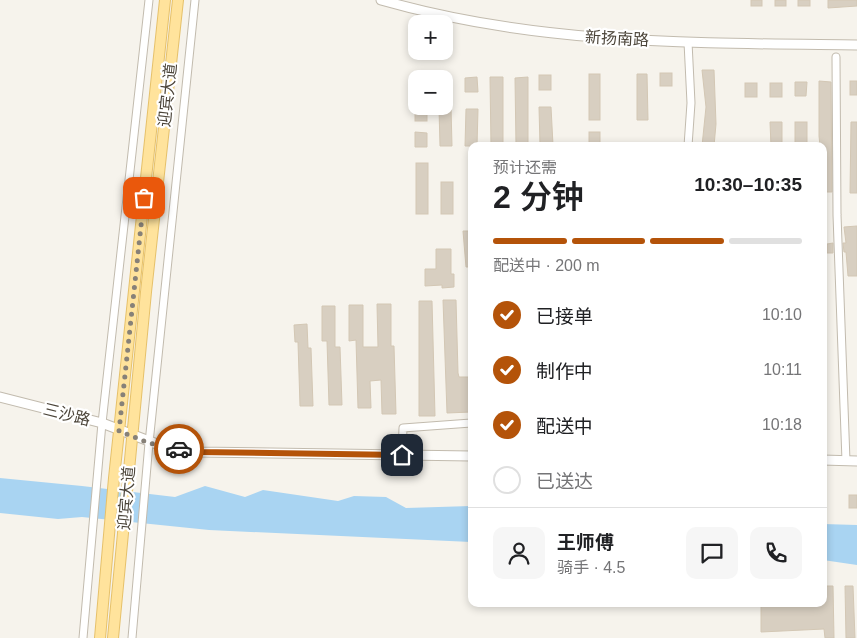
<!DOCTYPE html>
<html lang="zh">
<meta charset="utf-8">
<style>
:root{--surface:#fff;--page:#f6f6f6;--text:#202124;--muted:#757577;--line:#e0e0e0;--accent:#b45309}
body{margin:0;font-family:Helvetica,"Noto Sans SC",sans-serif;background:var(--page);color:var(--text);height:100vh;display:flex;flex-direction:column;font-size:19px;white-space:nowrap}
*{box-sizing:border-box;margin:0}
p{font-size:16px;color:var(--muted)}
.icon{flex:none;width:28px;height:28px;fill:none;stroke:currentColor;stroke-width:2;stroke-linecap:round;stroke-linejoin:round}
.map{position:relative;flex:1;overflow:hidden}
.details{position:absolute;left:468px;top:142px;width:359px;height:465px;display:flex;flex-direction:column;background:var(--surface);border-radius:10px;box-shadow:0 2px 8px #0003}
.details>*{flex:none}
.fabs{position:absolute;left:408px;top:15px;display:grid;gap:10px}
.fabs a{display:grid;place-items:center;width:45px;height:45px;border-radius:10px;background:var(--surface);box-shadow:0 2px 8px #0003;font-size:25px}
.pin{position:absolute;display:grid;place-items:center;width:42px;height:42px;color:#fff;margin:-21px;border-radius:10px;box-shadow:0 2px 8px #0006}
.courier{position:absolute;display:grid;place-items:center;width:50px;height:50px;margin:-25px;border:4px solid #b45309;border-radius:50%;background:#fff;color:#222;box-shadow:0 1px 6px #0007}
.head em{font-style:normal;font-weight:600}
.head div{display:flex;flex-direction:column-reverse}
.head{display:flex;align-items:center;justify-content:space-between;height:85px;padding:0 25px}
h1{font-size:32px;font-weight:600;line-height:38px}
.bar{display:grid;grid-template-columns:repeat(4,1fr);gap:8px 5px;align-content:center;height:60px;padding:0 25px}
.bar i{height:6px;border-radius:4px;background:var(--line)}
.bar .current{background:var(--accent)}
.bar p{grid-column:span 4}
.line{display:flex;align-items:center;gap:12px;padding:0 25px;border-top:1px solid var(--line)}
.line div{flex:1}
.round{display:grid;place-items:center;flex:none;width:52px;height:52px;border-radius:10px;background:var(--page)}
ol{padding:0 25px;list-style:none}
li{display:flex;align-items:center;gap:15px;height:55px}
li p{margin-inline-start:auto}
li .icon{padding:5px;border-radius:50%;background:var(--accent);color:#fff;stroke-width:4}
li:last-child{color:var(--muted)}
li i{width:28px;height:28px;border:2px solid var(--line);border-radius:50%}
.map>svg:first-child{display:block}
</style>
<div class="map">
<svg width="857" height="638" viewBox="0 0 857 638">
<rect width="100%" height="100%" fill="#f6f3ec"/>
<g fill="#a9d4f2">
<path d="M0 478 82 486 175 497 205 486 245 497 263 490 338 501 354 496 386 497 406 508 471 506V542L209 530 82 517 58 519 0 513Z"/>
<path d="M823 524 857 525V565L823 560Z"/>
</g>
<g fill="#d8cfc1" stroke="#d3c7b4">
<rect x="751" y="0" width="11" height="6"/>
<rect x="775" y="0" width="11" height="6"/>
<rect x="798" y="0" width="12" height="6"/>
<path d="M828 0H857V6L828 8Z"/>
<path d="M702 70H714L716 124 714 146H702L706 107Z"/>
<rect x="660" y="73" width="12" height="13"/>
<rect x="589" y="74" width="11" height="46"/>
<path d="M637 74H647L648 120H637Z"/>
<rect x="539" y="75" width="12" height="15"/>
<rect x="444" y="76" width="6" height="13"/>
<path d="M477 77 478 92H465V78Z"/>
<path d="M490 77H503V146H491Z"/>
<path d="M528 77V146H516L515 78Z"/>
<path d="M819 81 831 82 832 192H822V146H820L819 136Z"/>
<rect x="850" y="81" width="7" height="14"/>
<path d="M795 82H807L806 96H795Z"/>
<rect x="745" y="83" width="12" height="14"/>
<rect x="770" y="83" width="12" height="14"/>
<rect x="415" y="106" width="12" height="15"/>
<path d="M539 107H551L553 145H540Z"/>
<path d="M439 108H451L452 146H440Z"/>
<path d="M466 109H478L477 146H465Z"/>
<path d="M770 122H782V146H771Z"/>
<rect x="795" y="122" width="12" height="24"/>
<path d="M851 122H857V193H850Z"/>
<path d="M415 132 427 133V147H415Z"/>
<rect x="589" y="132" width="11" height="14"/>
<rect x="416" y="163" width="12" height="51"/>
<rect x="441" y="182" width="12" height="32"/>
<path d="M857 226V276H848L846 252H844L843 243H846L844 227Z"/>
<path d="M463 231H471V267H466Z"/>
<path d="M833 243V253H827V244Z"/>
<path d="M436 249H451V274H454V287L442 288V285L425 286V269H436Z"/>
<path d="M443 300H456L458 373 459 377H471V412L447 413Z"/>
<path d="M419 301H432L435 416H419Z"/>
<path d="M377 304H391V346H394L396 414H382L381 380 370 381 371 408H358L356 340 349 341V305H363V347H378Z"/>
<path d="M322 306H335V347H340L342 405H329L327 341H322Z"/>
<path d="M307 324 308 348H311L313 406H300L298 342H295L294 325Z"/>
<rect x="849" y="495" width="8" height="13"/>
<path d="M823 586H833L834 638H825L824 629 761 632V604H824Z"/>
<path d="M845 586H853L855 638H846Z"/>
</g>
<g fill="none" stroke-linecap="round" stroke-linejoin="round">
<g stroke="#c2bbae" stroke-width="9">
<g id="minor">
<path d="M836 57 837 215 846 461"/>
<path d="M688 146 691 103 688 42"/>
<path d="M402 455 403 428 471 423"/>
<path d="M83 638 102 423 149 0"/>
<path d="M132 638 149 443 195 0"/>
</g>
</g>
<g stroke="#c2bbae" stroke-width="11">
<g id="tertiary">
<path d="M381 0C537 45 696 43 857 45"/>
<path d="M0 397 102 423 162 446 196 452 471 456"/>
<path d="M822 460 857 461"/>
</g>
</g>
<g stroke="#e6c16a" stroke-width="12">
<g id="primary">
<path d="M100 638 114 478 165 0"/>
<path d="M113 638 146 292 178 0"/>
</g>
</g>
<use href="#minor" stroke="#fff" stroke-width="7"/>
<use href="#tertiary" stroke="#fff" stroke-width="9"/>
<use href="#primary" stroke="#ffe39c" stroke-width="10"/>
</g>
<g fill="none" stroke-linecap="round" stroke-linejoin="round">
<path stroke="#878178" stroke-width="5" stroke-dasharray="0 9" d="M144 198 119 431 149 443 179 449"/>
<path stroke="#b45309" stroke-width="6" d="M179 449 196 452 402 455"/>
</g>
<g text-anchor="middle" stroke-width="4.5" stroke-linejoin="round" paint-order="stroke">
<g font-size="16" fill="#4b4439" stroke="#fff">
<text transform="translate(617 38) rotate(3)" y="6">新扬南路</text>
<text transform="translate(167 95) rotate(-84)" y="6">迎宾大道</text>
<text transform="translate(67 414) rotate(14)" y="6">三沙路</text>
<text transform="translate(126 498) rotate(-85)" y="6">迎宾大道</text>
</g>
</g>
</svg>
<div class="fabs">
<a>+</a>
<a>−</a>
</div>
<div class="pin" style="left:144px;top:198px;background:#ea580c"><svg class="icon" aria-label="bag" viewBox="0 0 24 24"><path d="M5 8h14l-1 12H6zM9 8a3 3 0 0 1 6 0"/></svg></div>
<div class="pin" style="left:402px;top:455px;background:#1f2937"><svg class="icon" aria-label="home" viewBox="0 0 24 24"><path d="M3 11l9-7 9 7M6 9v11h12V9"/></svg></div>
<div class="courier" style="left:179px;top:449px"><svg class="icon" aria-label="car" viewBox="0 0 24 24"><path d="M5 17H2v-5l4-1 3-4h7l3 4 3 1v5h-3M9 17h6M6 11h13"/><circle cx="7" cy="17" r="2"/><circle cx="17" cy="17" r="2"/></svg></div>
<section class="details">
<div class="head"><div><h1>2 分钟</h1><p>预计还需</p></div><em>10:30–10:35</em></div>
<div class="bar"><i class="current"></i><i class="current"></i><i class="current"></i><i></i><p>配送中 · 200 m</p></div>
<ol>
<li><svg class="icon" aria-label="check" viewBox="0 0 24 24"><path d="M5 12l5 5 9-10"/></svg>已接单<p>10:10</p></li>
<li><svg class="icon" aria-label="check" viewBox="0 0 24 24"><path d="M5 12l5 5 9-10"/></svg>制作中<p>10:11</p></li>
<li><svg class="icon" aria-label="check" viewBox="0 0 24 24"><path d="M5 12l5 5 9-10"/></svg>配送中<p>10:18</p></li>
<li><i></i>已送达</li>
</ol>
<div class="line" style="height:90px"><a class="round"><svg class="icon" aria-label="person" viewBox="0 0 24 24"><circle cx="12" cy="8" r="4"/><path d="M4 21q1-7 8-7t8 7"/></svg></a><div><b>王师傅</b><p>骑手 · 4.5</p></div><a class="round"><svg class="icon" aria-label="chat" viewBox="0 0 24 24"><path d="M4 5h16v11H9l-5 4z"/></svg></a><a class="round"><svg class="icon" aria-label="phone" viewBox="0 0 24 24"><path d="M5 4h4l2 5-3 2q2 4 5 5l2-3 5 2v4C11 20 4 13 5 4z"/></svg></a></div>
</section>
</div>
